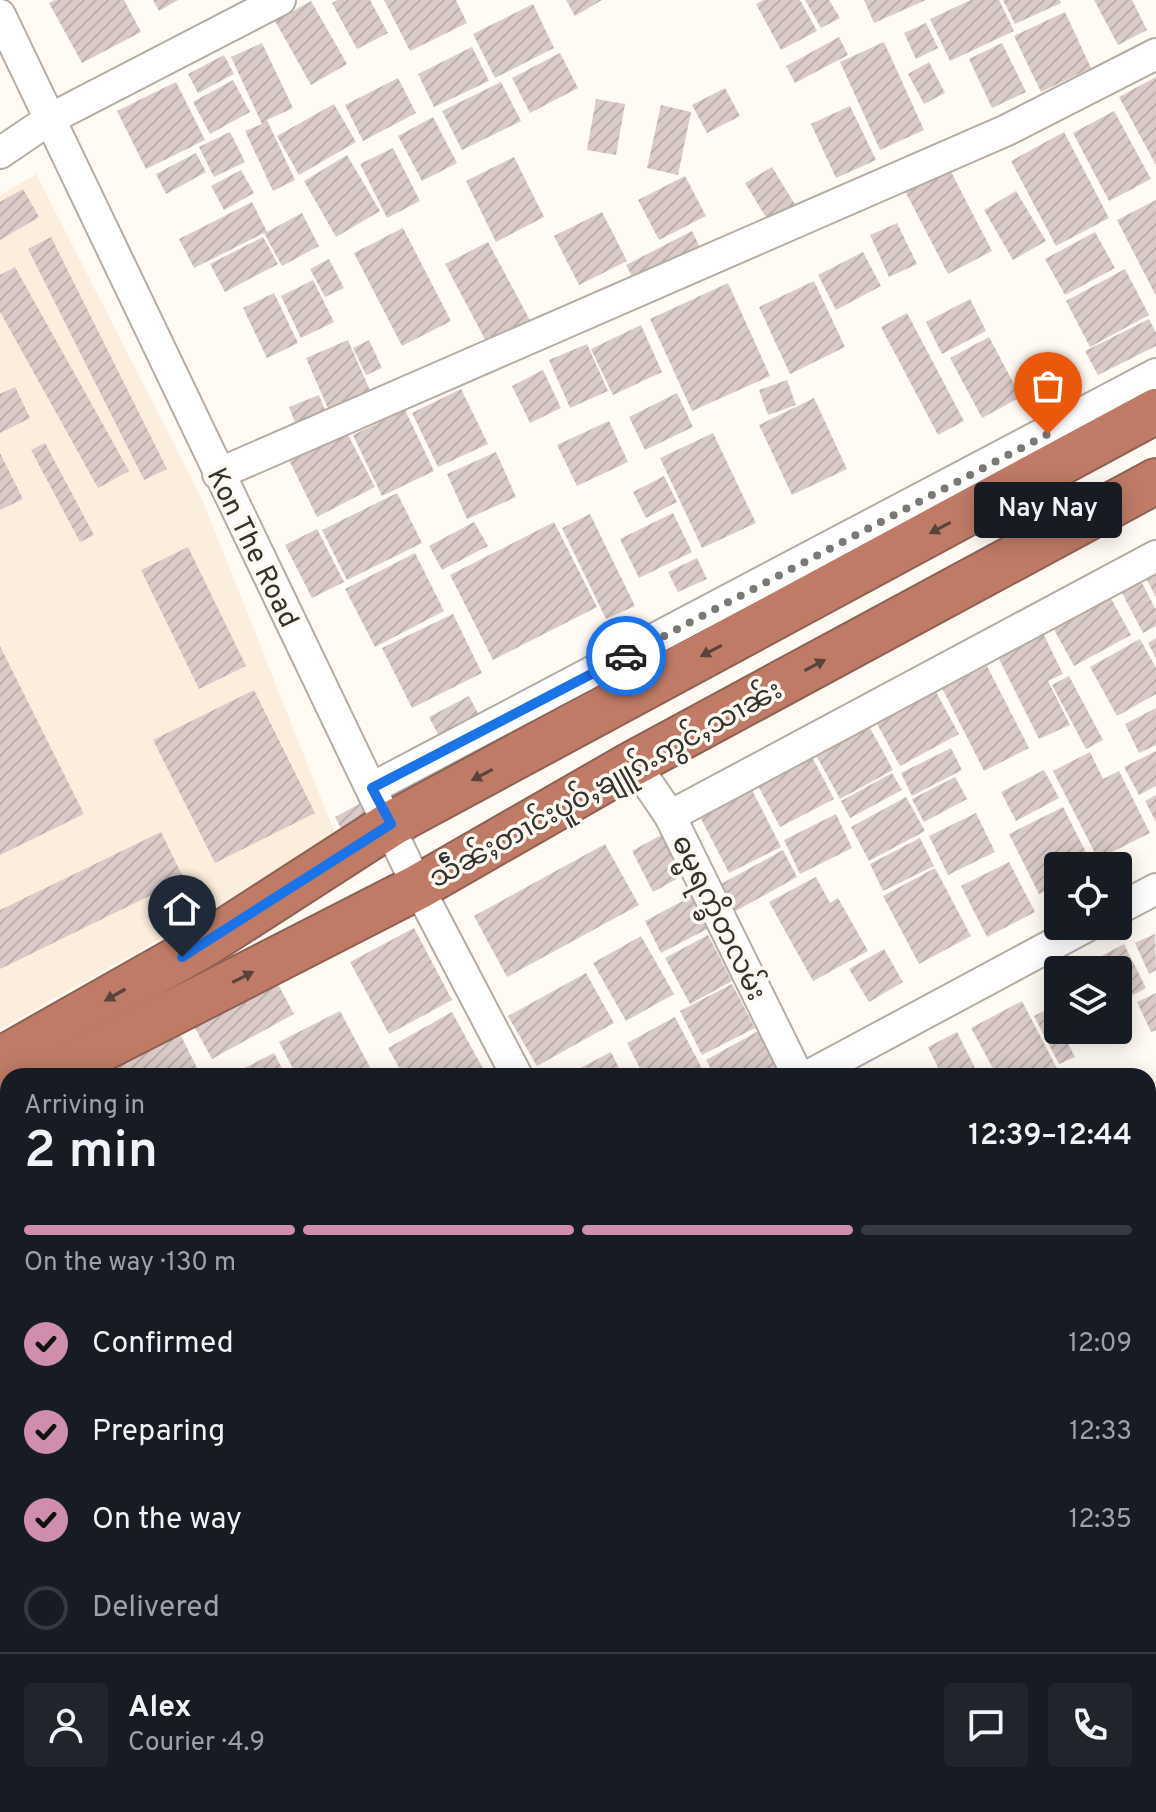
<!DOCTYPE html>
<meta charset="utf-8">
<style>
:root{--surface:#171b24;--page:#20242c;--text:#f1f3f6;--muted:#9ea1a6;--line:#363941;--accent:#cf8fac}
body{margin:0;font-family:Overpass,"Noto Sans Myanmar",sans-serif;background:var(--page);color:var(--text);height:100vh;display:flex;flex-direction:column;font-size:30px;white-space:nowrap}
*{box-sizing:border-box;margin:0}
p{font-size:26px;color:var(--muted)}
.icon{flex:none;width:44px;height:44px;fill:none;stroke:currentColor;stroke-width:2;stroke-linecap:round;stroke-linejoin:round}
.map{position:relative;flex:1;overflow:hidden}
.side{position:absolute;left:0px;top:1068px;width:1156px;height:744px;display:flex;flex-direction:column;background:var(--surface);border-radius:24px 24px 0 0;box-shadow:0 4px 20px #0003}
.side>*{flex:none}
.fabs{position:absolute;left:1044px;top:852px;display:grid;gap:16px}
.fabs a{display:grid;place-items:center;width:88px;height:88px;border-radius:8px;background:var(--surface);box-shadow:0 4px 20px #0003;font-size:40px}
.pin{position:absolute;display:grid;place-items:center;width:68px;height:68px;color:#fff;margin:-82px -34px;border-radius:50% 50% 50% 0;rotate:-45deg;box-shadow:0 0 8px #0007}
.pin .icon{rotate:45deg}
.courier{position:absolute;display:grid;place-items:center;width:80px;height:80px;margin:-40px;border:6px solid #1a73e8;border-radius:50%;background:#fff;color:#222;box-shadow:0 2px 10px #0007}
.bubble{position:absolute;height:56px;border-radius:8px;background:var(--surface);box-shadow:0 4px 20px #0003;font-size:26px;font-weight:600;line-height:56px;text-align:center}
.headline em{font-style:normal;font-weight:600}
.headline div{display:flex;flex-direction:column-reverse}
.headline{display:flex;align-items:center;justify-content:space-between;height:136px;padding:0 24px}
h1{font-size:52px;font-weight:600;line-height:60px}
.bar{display:grid;grid-template-columns:repeat(4,1fr);gap:12px 8px;align-content:center;height:96px;padding:0 24px}
.bar i{height:10px;border-radius:6px;background:var(--line)}
.bar .current{background:var(--accent)}
.bar p{grid-column:span 4}
.line{display:flex;align-items:center;gap:20px;padding:0 24px;border-top:2px solid var(--line)}
.line div{flex:1}
.round{display:grid;place-items:center;flex:none;width:84px;height:84px;border-radius:8px;background:var(--page)}
ol{padding:0 24px;list-style:none}
li{display:flex;align-items:center;gap:24px;height:88px}
li p{margin-inline-start:auto}
li .icon{padding:8px;border-radius:50%;background:var(--accent);color:#111;stroke-width:4}
li:last-child{color:var(--muted)}
li i{width:44px;height:44px;border:4px solid var(--line);border-radius:50%}
.map>svg:first-child{display:block}
</style>
<div class="map">
<svg width="1156" height="1812" viewBox="0 0 1156 1812">
<defs>
<pattern id="building-hatch" width="6" height="6" patternUnits="userSpaceOnUse" patternTransform="scale(2)"><rect width="6" height="6" fill="#dacbc9"/><path d="M-1 1l2-2M0 6l6-6M5 7l2-2" fill="none" stroke="#bcafad"/></pattern>
</defs>
<rect width="100%" height="100%" fill="#fffaf3"/>
<path fill="#fbeedc" d="M36 174 203 501 337 839 0 1029V196Z"/>
<g fill="url(#building-hatch)">
<path d="M55 0H124L141 32 82 63 49 3Z"/>
<path d="M153 0H178L159 11Z"/>
<path d="M338 0H370L388 33 357 49 332 3Z"/>
<path d="M384 0H456L467 23 410 51Z"/>
<path d="M566 0H602L575 16Z"/>
<path d="M763 0H800L817 31 781 50 756 4Z"/>
<path d="M805 0H829L840 18 821 28Z"/>
<path d="M864 0H926L874 23Z"/>
<path d="M971 0H999L1014 31 950 61 930 19Z"/>
<path d="M1003 0H1060L1061 3 1015 24Z"/>
<path d="M1094 0H1132L1147 30 1118 45Z"/>
<path d="M311 1 347 64 311 85 275 21Z"/>
<path d="M533 4 554 48 495 78 473 34Z"/>
<path d="M1065 12 1091 68 1041 92 1014 36Z"/>
<path d="M926 23 938 48 916 59 904 33Z"/>
<path d="M839 37 848 55 795 83 786 66Z"/>
<path d="M884 42 924 130 880 150 840 62Z"/>
<path d="M262 43 293 108 267 120 295 180 273 191 245 131 262 124 231 57Z"/>
<path d="M1002 43 1026 92 992 108 969 59Z"/>
<path d="M472 47 489 81 434 107 418 74Z"/>
<path d="M560 53 578 88 530 113 512 78Z"/>
<path d="M224 55 234 74 198 93 188 74Z"/>
<path d="M929 62 945 93 924 104 908 74Z"/>
<path d="M1156 77V165L1119 97Z"/>
<path d="M398 78 416 113 363 141 345 105Z"/>
<path d="M233 80 250 112 210 134 193 102Z"/>
<path d="M176 82 205 140 146 169 117 111Z"/>
<path d="M501 82 521 121 462 150 442 111Z"/>
<path d="M725 88 740 116 707 133 692 105Z"/>
<path d="M596 99 625 104 616 155 587 150Z"/>
<path d="M334 104 356 142 299 175 277 136Z"/>
<path d="M661 105 691 112 678 175 647 168Z"/>
<path d="M850 106 876 160 836 178 811 124Z"/>
<path d="M1114 111 1151 179 1109 201 1073 133Z"/>
<path d="M433 117 457 163 422 181 398 136Z"/>
<path d="M230 132 245 162 214 177 199 147Z"/>
<path d="M1064 132 1109 218 1056 246 1011 161Z"/>
<path d="M393 148 420 201 387 218 360 164Z"/>
<path d="M196 153 206 172 166 194 156 174Z"/>
<path d="M347 155 380 211 336 237 304 181Z"/>
<path d="M514 157 544 217 496 242 466 181Z"/>
<path d="M772 167 799 211 772 227 745 183Z"/>
<path d="M949 168 992 251 948 274 905 191Z"/>
<path d="M241 170 254 193 224 210 211 186Z"/>
<path d="M685 176 706 216 659 240 638 200Z"/>
<path d="M23 189 39 217 0 240V202Z"/>
<path d="M1016 191 1046 241 1013 260 984 210Z"/>
<path d="M1156 200V296L1117 220Z"/>
<path d="M252 202 267 232 302 213 319 246 282 266 264 233 194 268 179 239Z"/>
<path d="M602 212 627 261 579 285 554 236Z"/>
<path d="M897 223 917 264 889 277 870 235Z"/>
<path d="M403 228 451 321 402 346 354 253Z"/>
<path d="M692 231 704 255 638 288 626 265Z"/>
<path d="M1095 232 1115 268 1065 295 1045 259Z"/>
<path d="M51 237 167 469 144 480 28 249Z"/>
<path d="M263 237 278 264 225 292 210 264Z"/>
<path d="M488 242 531 322 488 345 445 264Z"/>
<path d="M863 252 881 286 836 310 818 275Z"/>
<path d="M329 259 344 288 325 297 310 269Z"/>
<path d="M15 267 129 471 98 488 0 312V275Z"/>
<path d="M1125 269 1149 315 1090 347 1066 301Z"/>
<path d="M313 280 334 322 301 338 281 296Z"/>
<path d="M814 281 845 347 790 374 759 307Z"/>
<path d="M728 283 770 376 692 411 650 319Z"/>
<path d="M274 293 298 343 267 358 243 308Z"/>
<path d="M970 299 986 331 942 354 926 322Z"/>
<path d="M907 313 964 421 938 435 881 327Z"/>
<path d="M1149 319 1156 333V346L1098 375 1085 351Z"/>
<path d="M641 325 662 372 613 395 591 349Z"/>
<path d="M989 337 1021 397 982 418 950 358Z"/>
<path d="M348 340 375 402 333 420 306 358Z"/>
<path d="M369 340 382 368 366 375 353 348Z"/>
<path d="M587 344 608 391 570 408 549 360Z"/>
<path d="M543 370 561 408 530 423 512 386Z"/>
<path d="M787 380 796 405 768 415 759 390Z"/>
<path d="M15 387 30 418 0 433V394Z"/>
<path d="M461 389 488 444 438 467 412 413Z"/>
<path d="M677 393 693 427 645 450 629 417Z"/>
<path d="M319 395 328 418 298 430 289 407Z"/>
<path d="M814 398 847 469 792 495 759 425Z"/>
<path d="M405 410 434 471 382 496 353 435Z"/>
<path d="M609 421 628 462 577 486 557 445Z"/>
<path d="M346 431 375 487 317 517 289 460Z"/>
<path d="M713 433 756 523 702 548 660 458Z"/>
<path d="M45 443 94 535 80 542 31 450Z"/>
<path d="M496 452 516 497 467 519 447 474Z"/>
<path d="M0 453 23 499 0 510Z"/>
<path d="M664 476 677 502 646 518 633 492Z"/>
<path d="M397 493 422 543 347 580 322 530Z"/>
<path d="M673 513 692 552 639 578 620 539Z"/>
<path d="M590 514 635 606 606 619 562 528Z"/>
<path d="M474 522 488 546 442 570 429 546Z"/>
<path d="M554 522 597 607 493 660 450 575Z"/>
<path d="M317 529 344 582 312 598 285 545Z"/>
<path d="M188 547 246 666 199 689 141 570Z"/>
<path d="M415 553 444 611 375 647 345 589Z"/>
<path d="M697 558 707 579 678 592 668 572Z"/>
<path d="M1156 573V597L1146 578Z"/>
<path d="M1141 581 1156 610V626L1143 633 1121 591Z"/>
<path d="M1108 593 1131 635 1074 666 1051 624Z"/>
<path d="M453 614 482 673 412 708 382 648Z"/>
<path d="M1043 633 1063 674 1048 681 1070 725 1039 739 997 655Z"/>
<path d="M1156 638V658L1148 643Z"/>
<path d="M1140 639 1156 668V694L1117 716 1090 667Z"/>
<path d="M0 646 84 814 0 855Z"/>
<path d="M987 666 1029 748 984 771 942 688Z"/>
<path d="M1069 676 1103 740 1086 749 1052 685Z"/>
<path d="M254 690 315 813 215 863 153 740Z"/>
<path d="M936 692 959 734 900 766 877 724Z"/>
<path d="M469 696 481 719 441 740 429 717Z"/>
<path d="M1156 708V745L1139 753 1125 724Z"/>
<path d="M869 726 893 770 840 799 816 755Z"/>
<path d="M951 748 962 770 912 796 901 773Z"/>
<path d="M1156 751V786L1139 795 1124 767Z"/>
<path d="M1090 752 1103 779 1119 771 1150 833 1098 859 1053 771Z"/>
<path d="M810 753 834 799 780 827 756 782Z"/>
<path d="M1044 770 1059 798 1016 821 1001 792Z"/>
<path d="M892 773 902 790 850 818 841 801Z"/>
<path d="M955 777 967 799 924 822 912 799Z"/>
<path d="M749 784 781 847 729 873 697 811Z"/>
<path d="M1156 795V822L1145 801Z"/>
<path d="M906 797 925 831 869 861 851 827Z"/>
<path d="M361 803 369 818 343 832 335 817Z"/>
<path d="M1063 807 1093 866H1058V885L1039 894 1009 834Z"/>
<path d="M976 813 995 852 948 875 929 836Z"/>
<path d="M836 814 852 848 800 874 784 840Z"/>
<path d="M161 832 184 879 0 969V910Z"/>
<path d="M663 834 684 875 653 892 632 851Z"/>
<path d="M920 838 934 866 883 891 870 864Z"/>
<path d="M605 844 639 905 507 977 474 916Z"/>
<path d="M783 850 797 877 734 912 719 885Z"/>
<path d="M1009 862 1035 912 987 937 961 886Z"/>
<path d="M935 868 971 936 919 964 883 896Z"/>
<path d="M816 877 830 903 838 898 868 951 813 981 769 902Z"/>
<path d="M692 896 709 928 661 953 645 921Z"/>
<path d="M414 928 452 1000 389 1034 350 962Z"/>
<path d="M1155 934 1156 970 1149 974 1135 943Z"/>
<path d="M708 935 732 981 690 1004 665 958Z"/>
<path d="M641 936 674 994 626 1021 593 963Z"/>
<path d="M1124 944 1146 988 1118 1003V970H1101L1096 959Z"/>
<path d="M884 949 903 982 869 1002 849 969Z"/>
<path d="M586 973 614 1023 537 1066 508 1016Z"/>
<path d="M273 975 294 1014 212 1059 191 1021Z"/>
<path d="M732 984 755 1028 702 1055 680 1011Z"/>
<path d="M1156 993V1030L1151 1032 1137 1002Z"/>
<path d="M1022 1001 1061 1076H997L971 1028Z"/>
<path d="M1050 1008 1075 1057 1059 1064 1034 1016Z"/>
<path d="M340 1011 371 1069 358 1076H297L279 1042Z"/>
<path d="M452 1012 487 1076H404L388 1048Z"/>
<path d="M675 1017 706 1076H644L627 1043Z"/>
<path d="M174 1022 199 1072 191 1076H103L95 1061Z"/>
<path d="M762 1029 783 1066 766 1076H715L706 1060Z"/>
<path d="M957 1032 979 1076H942L928 1047Z"/>
<path d="M611 1052 623 1076H565Z"/>
<path d="M274 1053 286 1076H229Z"/>
<path d="M1156 1097V1123L1151 1126 1148 1101Z"/>
<path d="M1148 1126 1156 1142V1166L1148 1171Z"/>
<path d="M8 1150V1224L0 1209V1154Z"/>
<path d="M1156 1169V1215L1148 1219V1174Z"/>
<path d="M0 1218 8 1233V1360L3 1362 0 1356Z"/>
<path d="M1151 1292 1156 1302V1334L1151 1336 1148 1330Z"/>
<path d="M1156 1358V1423L1152 1425 1148 1418V1362Z"/>
<path d="M8 1388V1437L0 1442V1392Z"/>
<path d="M6 1443 8 1502 0 1507V1446Z"/>
<path d="M1148 1443 1156 1459V1495L1148 1480Z"/>
<path d="M8 1540V1612L0 1616V1544Z"/>
<path d="M1148 1573 1156 1588V1616L1148 1620Z"/>
<path d="M1156 1624V1669L1148 1655V1628Z"/>
<path d="M0 1631 8 1647V1666L0 1670Z"/>
<path d="M8 1670V1699L0 1703V1674Z"/>
<path d="M1156 1692V1724L1148 1709V1696Z"/>
<path d="M8 1712V1771L0 1756V1716Z"/>
<path d="M1148 1794 1156 1812H1113L1109 1804H1148Z"/>
<path d="M62 1804H85L90 1812H47Z"/>
<path d="M117 1804H144L149 1812H102Z"/>
<path d="M208 1804H279L265 1812H202L200 1808Z"/>
<path d="M305 1804H348L352 1812H298L296 1809Z"/>
<path d="M494 1804H538L542 1812H498Z"/>
<path d="M542 1804H574L578 1812H546Z"/>
<path d="M576 1804H598L581 1812Z"/>
<path d="M603 1804H650L644 1809 653 1804H682L686 1812H607Z"/>
<path d="M690 1804H731L732 1806 721 1812H694Z"/>
<path d="M770 1804H806L810 1812H774Z"/>
<path d="M939 1804H1003L1007 1812H934L932 1807Z"/>
<path d="M1065 1804H1105L1108 1810 1069 1812Z"/>
<path d="M175 1805 179 1812H161Z"/>
</g>
<g fill="none" stroke-linecap="round" stroke-linejoin="round">
<g stroke="#b5ada3" stroke-width="34">
<g id="minor">
<path d="M0 15 418 887 517 1076"/>
<path d="M0 153 50 119 280 0"/>
<path d="M218 474 1007 130 1156 54"/>
<path d="M634 763 670 816 798 1076"/>
<path d="M372 788 1156 374"/>
<path d="M670 816 1156 556"/>
<path d="M1118 909 1156 889"/>
<path d="M808 1076 1087 926"/>
<path d="M1148 1252 1156 1248"/>
<path d="M0 1533 8 1528"/>
<path d="M1148 1689 1156 1684"/>
<path d="M1148 1772 1156 1789"/>
<path d="M427 1804 431 1812"/>
<path d="M897 1804 901 1812"/>
<path d="M0 1811 1 1812"/>
</g>
</g>
<g stroke="#8f6152" stroke-width="48">
<g id="highway">
<path d="M0 1060 208 942 391 824 1156 411"/>
<path d="M49 1076 418 887 634 763 1156 481"/>
<path d="M0 1103 8 1099"/>
</g>
</g>
<use href="#minor" stroke="#fff" stroke-width="30"/>
<use href="#highway" stroke="#bf7b66" stroke-width="44"/>
</g>
<defs><path id="oneway-solid" d="M-6-.8H1V-3.2L6.5 0L1 3.2V.8H-6Z" transform="scale(2)"/></defs>
<g fill="#58443c">
<use href="#oneway-solid" transform="translate(940 528) rotate(152)"/>
<use href="#oneway-solid" transform="translate(711 651) rotate(152)"/>
<use href="#oneway-solid" transform="translate(815 665) rotate(-28)"/>
<use href="#oneway-solid" transform="translate(482 775) rotate(152)"/>
<use href="#oneway-solid" transform="translate(243 977) rotate(-27)"/>
<use href="#oneway-solid" transform="translate(115 995) rotate(150)"/>
</g>
<g fill="none" stroke-linecap="round" stroke-linejoin="round">
<path stroke="#7c7873" stroke-width="8" stroke-dasharray="0 14.4" d="M626 656 1048 434"/>
<path stroke="#1a73e8" stroke-width="10" d="M182 957 391 824 372 788 626 656"/>
</g>
<g text-anchor="middle" stroke-width="7" stroke-linejoin="round" paint-order="stroke">
<g font-size="28" fill="#35322e" stroke="#fffaf3">
<text transform="translate(254 547) rotate(64)" y="10">Kon The Road</text>
<text transform="translate(605 783) rotate(-29)" y="10">သဵႅၼ်ႈတၢင်းပူဝ်ႇၶျူၵ်ႉဢွင်ႇသၢၼ်း</text>
<text transform="translate(720 917) rotate(64)" y="10">ဓမ္မရက္ခိတလမ်း</text>
</g>
</g>
</svg>
<div class="fabs">
<a><svg class="icon" aria-label="locate" viewBox="0 0 24 24"><circle cx="12" cy="12" r="6"/><path d="M12 2v4M12 18v4M2 12h4M18 12h4"/></svg></a>
<a><svg class="icon" aria-label="layers" viewBox="0 0 24 24"><path d="M12 4l9 5-9 5-9-5zM3 14l9 5 9-5"/></svg></a>
</div>
<div class="pin" style="left:1048px;top:434px;background:#ea580c"><svg class="icon" aria-label="bag" viewBox="0 0 24 24"><path d="M5 8h14l-1 12H6zM9 8a3 3 0 0 1 6 0"/></svg></div>
<div class="pin" style="left:182px;top:957px;background:#1f2937"><svg class="icon" aria-label="home" viewBox="0 0 24 24"><path d="M3 11l9-7 9 7M6 9v11h12V9"/></svg></div>
<div class="courier" style="left:626px;top:656px"><svg class="icon" aria-label="car" viewBox="0 0 24 24"><path d="M5 17H2v-5l4-1 3-4h7l3 4 3 1v5h-3M9 17h6M6 11h13"/><circle cx="7" cy="17" r="2"/><circle cx="17" cy="17" r="2"/></svg></div>
<div class="bubble" style="left:974px;top:482px;width:148px">Nay Nay</div>
<section class="side">
<div class="headline"><div><h1>2 min</h1><p>Arriving in</p></div><em>12:39–12:44</em></div>
<div class="bar"><i class="current"></i><i class="current"></i><i class="current"></i><i></i><p>On the way · 130 m</p></div>
<ol>
<li><svg class="icon" aria-label="check" viewBox="0 0 24 24"><path d="M5 12l5 5 9-10"/></svg>Confirmed<p>12:09</p></li>
<li><svg class="icon" aria-label="check" viewBox="0 0 24 24"><path d="M5 12l5 5 9-10"/></svg>Preparing<p>12:33</p></li>
<li><svg class="icon" aria-label="check" viewBox="0 0 24 24"><path d="M5 12l5 5 9-10"/></svg>On the way<p>12:35</p></li>
<li><i></i>Delivered</li>
</ol>
<div class="line" style="height:144px"><a class="round"><svg class="icon" aria-label="person" viewBox="0 0 24 24"><circle cx="12" cy="8" r="4"/><path d="M4 21q1-7 8-7t8 7"/></svg></a><div><b>Alex</b><p>Courier · 4.9</p></div><a class="round"><svg class="icon" aria-label="chat" viewBox="0 0 24 24"><path d="M4 5h16v11H9l-5 4z"/></svg></a><a class="round"><svg class="icon" aria-label="phone" viewBox="0 0 24 24"><path d="M5 4h4l2 5-3 2q2 4 5 5l2-3 5 2v4C11 20 4 13 5 4z"/></svg></a></div>
</section>
</div>
